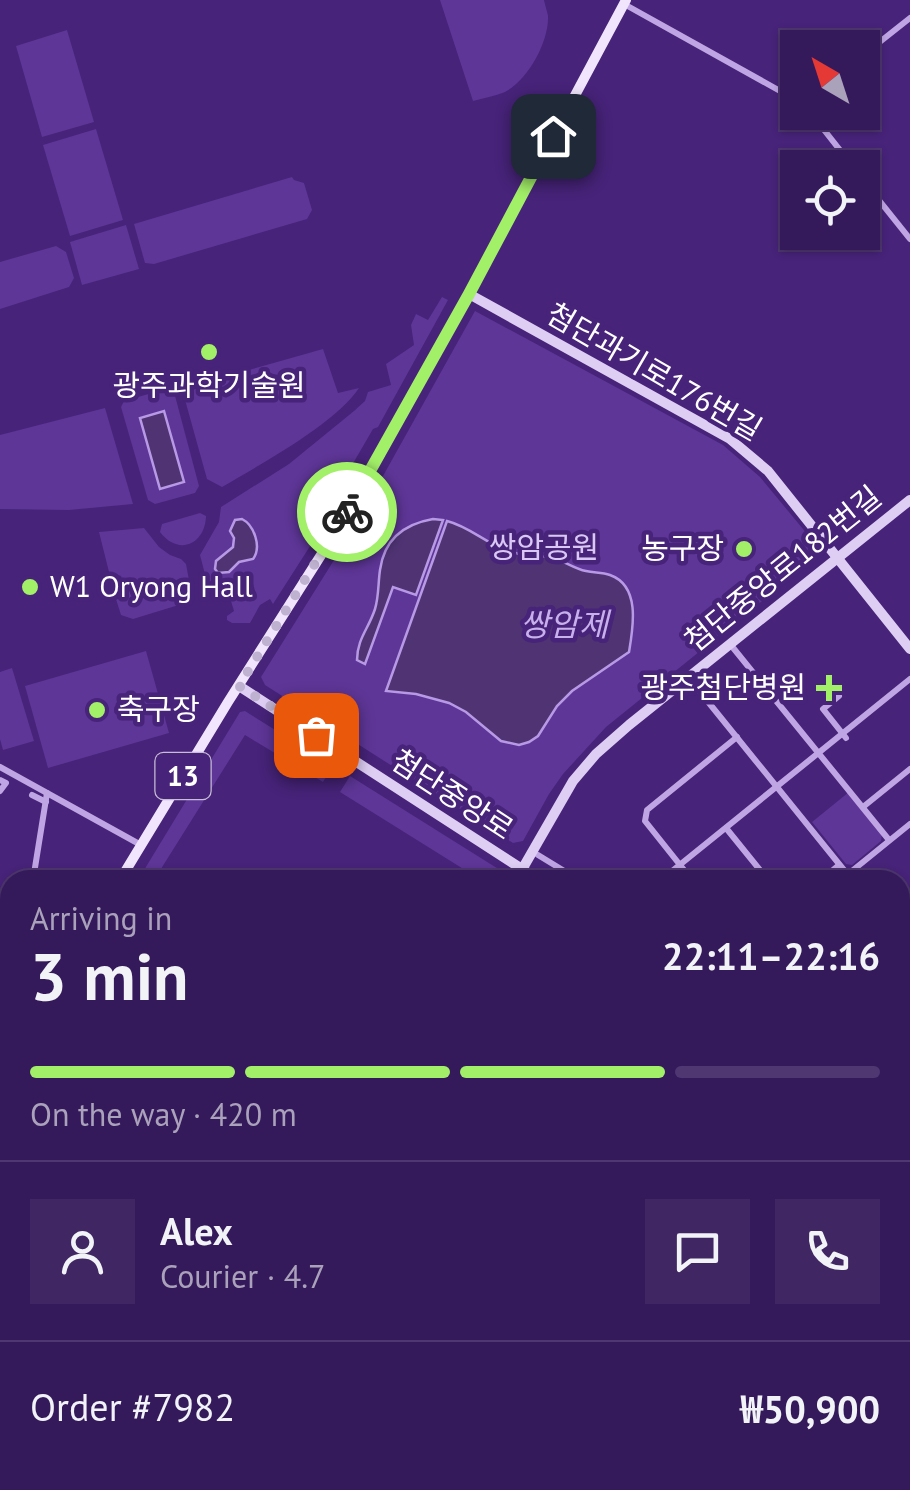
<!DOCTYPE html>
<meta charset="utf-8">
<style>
:root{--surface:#351a5b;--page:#402764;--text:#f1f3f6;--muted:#aaa1bb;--line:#4f3871;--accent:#a2ef68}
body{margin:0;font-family:"PT Sans","Noto Sans KR",sans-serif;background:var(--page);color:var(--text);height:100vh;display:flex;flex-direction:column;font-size:38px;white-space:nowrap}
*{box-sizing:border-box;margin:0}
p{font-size:32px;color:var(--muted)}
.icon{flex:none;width:55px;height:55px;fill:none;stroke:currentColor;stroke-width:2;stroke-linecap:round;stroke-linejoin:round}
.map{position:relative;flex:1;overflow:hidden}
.sheet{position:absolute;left:0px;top:870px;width:910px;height:620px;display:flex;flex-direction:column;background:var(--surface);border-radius:30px 30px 0 0;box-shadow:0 2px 8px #0004,0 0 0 2px var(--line)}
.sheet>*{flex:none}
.needle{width:65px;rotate:321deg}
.tools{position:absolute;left:780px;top:30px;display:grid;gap:20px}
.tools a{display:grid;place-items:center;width:100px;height:100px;border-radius:0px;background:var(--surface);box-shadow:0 2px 8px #0004,0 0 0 2px var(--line);font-size:50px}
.pin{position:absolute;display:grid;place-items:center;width:85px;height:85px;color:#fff;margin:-42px;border-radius:20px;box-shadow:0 5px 15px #0006}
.courier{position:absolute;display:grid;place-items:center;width:100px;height:100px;margin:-50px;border:8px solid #a2ef68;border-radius:50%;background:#fff;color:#222;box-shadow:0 2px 12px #0007}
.head em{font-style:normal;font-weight:600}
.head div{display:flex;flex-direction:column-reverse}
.head{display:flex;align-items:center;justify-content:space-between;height:170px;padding:0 30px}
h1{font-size:65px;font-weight:600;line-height:75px}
.bar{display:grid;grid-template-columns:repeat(4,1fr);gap:15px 10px;align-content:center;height:120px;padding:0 30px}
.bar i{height:12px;border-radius:8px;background:var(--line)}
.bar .current{background:var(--accent)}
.bar p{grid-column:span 4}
.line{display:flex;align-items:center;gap:25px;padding:0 30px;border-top:2px solid var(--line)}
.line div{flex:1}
.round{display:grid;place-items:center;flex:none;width:105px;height:105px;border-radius:0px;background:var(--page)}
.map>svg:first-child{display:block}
</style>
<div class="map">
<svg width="910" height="1490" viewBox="0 0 910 1490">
<rect width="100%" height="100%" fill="#472379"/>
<g fill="#5e3697">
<path d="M440 0H544C544 1 548 15 548 16 549 42 528 80 505 92 495 96 483 98 473 101Z"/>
<path d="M67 30 94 122 42 137 16 46Z"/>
<path d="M96 129 123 220 70 236 43 145Z"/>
<path d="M292 177 294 180 304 183 312 210 307 219 154 264 145 263 134 224Z"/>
<path d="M126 225 139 269 82 285 70 242Z"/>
<path d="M56 246 66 252 74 278 69 287 0 309V262Z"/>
<path d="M442 297 448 300 378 427 373 429 348 472 350 478 330 515 273 604 270 599 260 605 250 623H232L227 620V616L234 611 231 601 256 594 251 577 232 582 233 587 218 590 216 585 208 586 200 555 219 522 221 507 289 464 354 411 365 401 368 392 391 385 386 364 414 345 411 325 416 314 428 320Z"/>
<path d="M475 311 723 445 760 477 817 546 814 559 606 727 563 774 549 794 523 841 513 843 265 685 261 677 354 528Z"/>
<path d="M323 349 338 393 359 388C335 424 261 464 222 487L207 479 182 389Z"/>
<path d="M166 389 174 392 199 486 195 493 155 504 148 500 121 407 124 401Z"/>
<path d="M105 408 133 504 69 510 0 509V435Z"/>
<path d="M200 513 206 516C205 545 178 556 160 532L162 524Z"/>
<path d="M144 528 159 547 170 555 181 559 186 564 191 591 187 593 186 600 182 604 133 619 121 615 115 596 121 592 124 586 121 576 109 572 99 532Z"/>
<path d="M146 651 169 733 48 768 25 686Z"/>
<path d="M12 668 34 741 3 750 0 739V672Z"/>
<path d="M245 711 333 766 323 782 245 735 154 880H138L240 712Z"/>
<path d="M350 776 500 870 503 880H481L340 792Z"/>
<path d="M849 792 882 834 881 841 852 865 846 864 812 822Z"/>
</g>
<g fill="#4f3373" stroke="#b799e5" stroke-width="2.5">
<path d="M164 411 184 482 160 489 140 418Z"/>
<path d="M242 519C254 525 262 547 253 559L239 562 229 572 218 573 215 569 216 561 233 547 234 538 230 531 235 520Z"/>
<path d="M433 519 443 520 416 595 393 587 365 664 357 660C357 639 369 628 375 609 379 596 378 583 380 570 384 540 404 524 433 519Z"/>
<path d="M447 521C471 527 487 545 511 552 526 557 542 555 557 559 567 563 576 569 586 571 594 573 602 572 610 575 641 586 633 628 629 652L572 691 557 706 538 736 529 742 519 745 501 741 466 712 449 703 416 694 386 691Z"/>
</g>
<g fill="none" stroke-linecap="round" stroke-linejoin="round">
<g stroke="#bfa5e4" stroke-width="6">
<path d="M624 4 798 101"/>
<path d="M862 56 910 18"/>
<path d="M810 112 854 168"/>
<path d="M862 179 910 239"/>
<path d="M730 644 889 840"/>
<path d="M688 677 852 880"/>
<path d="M0 767 141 845"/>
<path d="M0 780 6 783 0 791"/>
<path d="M32 795 46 802"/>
<path d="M863 807 910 769"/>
<path d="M726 828 768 880"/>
<path d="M538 855 579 880"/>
<path d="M847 875 910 824"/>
<path d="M33 880 47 793"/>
<path d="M661 880 910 679"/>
<path d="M692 880 645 821 647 810 737 737"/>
<path d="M821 880 839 865"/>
<path d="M900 928 910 920"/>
<path d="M900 938 910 950"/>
<path d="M900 1001 910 993"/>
<path d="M900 1070 910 1062"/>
<path d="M900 1144 910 1136"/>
<path d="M900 1198 910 1211"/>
<path d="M628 1480 636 1490"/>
</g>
<g stroke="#decef4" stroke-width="10">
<path d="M469 294 730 439 768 471 910 649"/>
<path d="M239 686 539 880"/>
<path d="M516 880 573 781 596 754 629 725 910 500"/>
<path d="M0 976 10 981"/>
<path d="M900 1092 910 1084"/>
<path d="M900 1120 910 1112"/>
<path d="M900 1230 910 1242"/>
<path d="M181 1490 186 1480"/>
<path d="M470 1490 474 1480"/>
<path d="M493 1490 499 1480"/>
</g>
<g stroke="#f0e5fc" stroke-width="10">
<path d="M120 880 228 702 342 522 469 294 626 0"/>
<path d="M0 1082 10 1062"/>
</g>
<path stroke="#bfa5e4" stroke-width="6" d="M839 696 823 709 846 738"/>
</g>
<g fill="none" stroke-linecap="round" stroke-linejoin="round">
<path stroke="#bfb2d0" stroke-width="10" stroke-dasharray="0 18" d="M316 735 239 686 347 512"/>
<path stroke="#a2ef68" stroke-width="12" d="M347 512 469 294 553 136"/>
</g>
<g fill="#a2ef68" stroke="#472379" stroke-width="4">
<circle cx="209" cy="352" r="10"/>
<circle cx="744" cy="549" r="10"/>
<circle cx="30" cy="587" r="10"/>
<path d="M824 673h10v10h10v10h-10v10h-10v-10h-10v-10h10z"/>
<circle cx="97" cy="710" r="10"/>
</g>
<g text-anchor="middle" stroke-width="9" stroke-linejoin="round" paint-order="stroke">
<rect fill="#472379" stroke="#c8bdd7" stroke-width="2.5" x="155.5" y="753" width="55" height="46" rx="8"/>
<g font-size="28" font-weight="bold" fill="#fff">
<text x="183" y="786">13</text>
</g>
<g font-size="30" fill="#fff" stroke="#472379">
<text transform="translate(654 372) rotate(30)" y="10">첨단과기로176번길</text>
<text transform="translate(783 569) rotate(-39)" y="10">첨단중앙로182번길</text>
<text transform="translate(452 795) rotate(33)" y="10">첨단중앙로</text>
</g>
<g font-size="30" fill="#fff" stroke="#472379" text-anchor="end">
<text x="209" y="396" text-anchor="middle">광주과학기술원</text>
<text x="724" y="559">농구장</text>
<text x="50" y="597" text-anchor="start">W1 Oryong Hall</text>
<text x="806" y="698">광주첨단병원</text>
<text x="117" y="720" text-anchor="start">축구장</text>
</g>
<g font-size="30" fill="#d9c7f4" stroke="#472379">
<text x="544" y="558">쌍암공원</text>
</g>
<g font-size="32" font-style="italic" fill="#c8b0ec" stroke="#472379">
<text x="564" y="636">쌍암제</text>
</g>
</g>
</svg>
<div class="tools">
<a><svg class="needle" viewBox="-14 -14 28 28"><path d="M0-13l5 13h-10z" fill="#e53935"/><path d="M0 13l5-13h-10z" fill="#aaa1bb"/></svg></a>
<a><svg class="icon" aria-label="locate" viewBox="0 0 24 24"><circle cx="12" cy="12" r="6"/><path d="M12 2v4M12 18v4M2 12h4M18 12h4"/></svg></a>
</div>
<div class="pin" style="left:316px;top:735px;background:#ea580c"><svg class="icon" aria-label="bag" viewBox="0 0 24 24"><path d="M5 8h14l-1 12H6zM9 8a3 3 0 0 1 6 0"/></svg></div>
<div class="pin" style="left:553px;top:136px;background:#1f2937"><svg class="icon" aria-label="home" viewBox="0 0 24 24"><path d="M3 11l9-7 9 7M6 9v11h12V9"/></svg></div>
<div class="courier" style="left:347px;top:512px"><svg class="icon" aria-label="bike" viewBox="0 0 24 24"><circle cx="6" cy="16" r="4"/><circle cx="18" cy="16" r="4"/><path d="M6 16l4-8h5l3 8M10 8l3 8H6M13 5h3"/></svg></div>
<section class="sheet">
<div class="head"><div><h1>3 min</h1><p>Arriving in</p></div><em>22:11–22:16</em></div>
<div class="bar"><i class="current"></i><i class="current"></i><i class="current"></i><i></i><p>On the way · 420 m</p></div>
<div class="line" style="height:180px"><a class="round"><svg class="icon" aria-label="person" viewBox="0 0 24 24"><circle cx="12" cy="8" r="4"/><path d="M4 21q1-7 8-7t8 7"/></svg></a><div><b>Alex</b><p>Courier · 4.7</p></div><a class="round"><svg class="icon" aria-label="chat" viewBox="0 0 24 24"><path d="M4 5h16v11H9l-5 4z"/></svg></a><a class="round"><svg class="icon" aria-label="phone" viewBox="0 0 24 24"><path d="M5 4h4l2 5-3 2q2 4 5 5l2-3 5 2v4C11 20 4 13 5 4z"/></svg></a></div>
<div class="line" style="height:130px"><div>Order #7982</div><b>₩50,900</b></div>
</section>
</div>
